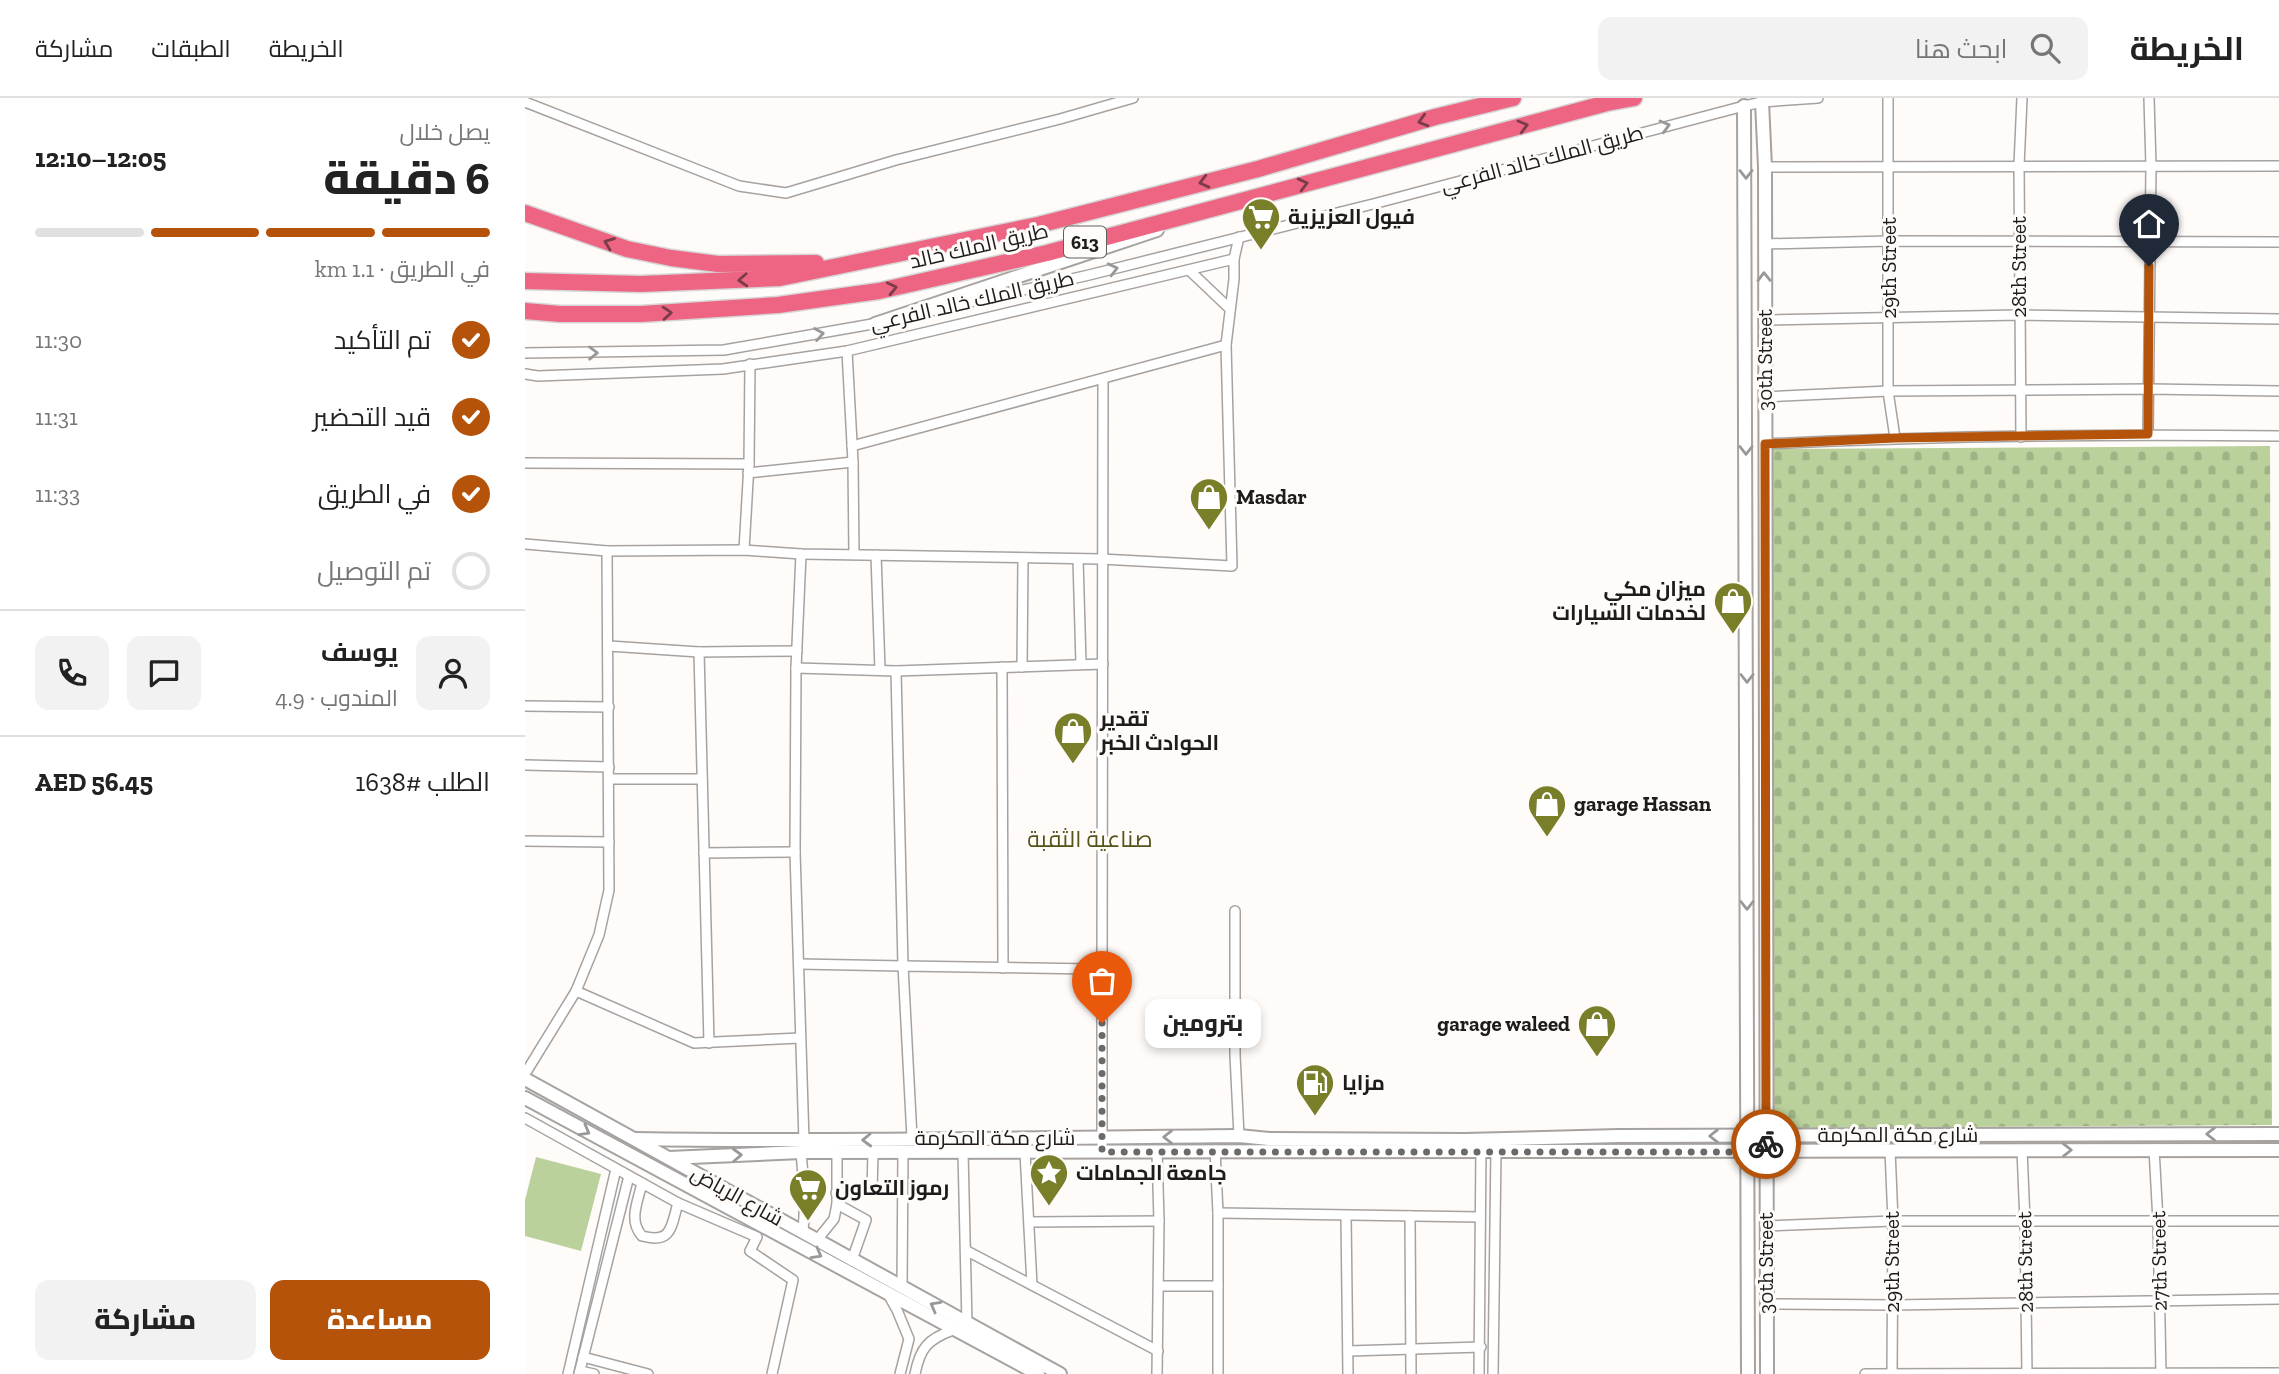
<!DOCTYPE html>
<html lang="ar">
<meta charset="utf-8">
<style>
:root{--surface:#fff;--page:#f2f2f2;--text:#222;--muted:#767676;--line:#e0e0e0;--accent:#b45309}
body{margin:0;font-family:"Zilla Slab",Cairo,serif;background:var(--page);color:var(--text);direction:rtl;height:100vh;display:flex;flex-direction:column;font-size:26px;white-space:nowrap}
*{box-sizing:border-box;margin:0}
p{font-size:23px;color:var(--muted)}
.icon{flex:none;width:38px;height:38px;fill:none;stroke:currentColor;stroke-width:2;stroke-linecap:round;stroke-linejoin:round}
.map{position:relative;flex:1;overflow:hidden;direction:ltr}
.details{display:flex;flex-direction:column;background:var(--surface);width:525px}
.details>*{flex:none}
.pin{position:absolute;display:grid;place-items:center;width:60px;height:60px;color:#fff;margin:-72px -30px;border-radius:50% 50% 50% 0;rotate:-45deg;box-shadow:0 0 7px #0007}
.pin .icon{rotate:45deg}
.courier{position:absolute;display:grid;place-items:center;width:70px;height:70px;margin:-35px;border:5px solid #b45309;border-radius:50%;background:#fff;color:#222;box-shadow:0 2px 9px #0007}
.bubble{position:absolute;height:49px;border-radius:14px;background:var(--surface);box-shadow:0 4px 10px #0003;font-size:23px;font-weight:800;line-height:49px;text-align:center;direction:rtl}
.overview em{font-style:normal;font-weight:800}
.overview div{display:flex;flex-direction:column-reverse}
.overview{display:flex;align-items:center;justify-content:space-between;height:119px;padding:0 35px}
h1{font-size:46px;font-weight:800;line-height:52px}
.bar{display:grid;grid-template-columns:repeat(4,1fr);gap:10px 7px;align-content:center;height:84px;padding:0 35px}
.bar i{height:9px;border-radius:5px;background:var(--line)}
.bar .on{background:var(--accent)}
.bar p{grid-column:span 4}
.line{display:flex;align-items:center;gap:18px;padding:0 35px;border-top:2px solid var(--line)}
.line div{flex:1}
.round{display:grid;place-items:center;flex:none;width:74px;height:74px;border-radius:14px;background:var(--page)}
ol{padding:0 35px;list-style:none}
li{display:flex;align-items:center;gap:21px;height:77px}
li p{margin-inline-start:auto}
li .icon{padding:7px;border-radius:50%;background:var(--accent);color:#fff;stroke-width:4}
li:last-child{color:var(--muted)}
li i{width:38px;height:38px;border:4px solid var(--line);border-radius:50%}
.action{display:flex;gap:14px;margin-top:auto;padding:14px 35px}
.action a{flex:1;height:80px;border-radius:14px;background:var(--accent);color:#fff;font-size:28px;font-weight:800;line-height:80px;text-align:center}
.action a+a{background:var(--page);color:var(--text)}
header{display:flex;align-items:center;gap:42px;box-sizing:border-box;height:98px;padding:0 35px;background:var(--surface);border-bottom:2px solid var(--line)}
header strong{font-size:33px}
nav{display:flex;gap:38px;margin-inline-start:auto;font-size:24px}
.search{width:490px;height:63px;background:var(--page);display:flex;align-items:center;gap:18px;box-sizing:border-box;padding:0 24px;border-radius:14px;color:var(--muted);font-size:26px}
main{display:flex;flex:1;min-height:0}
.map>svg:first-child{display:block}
</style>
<header>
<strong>الخريطة</strong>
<div class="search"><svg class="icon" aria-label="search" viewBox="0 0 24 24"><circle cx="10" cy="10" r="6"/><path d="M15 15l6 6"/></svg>ابحث هنا</div>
<nav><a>الخريطة</a><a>الطبقات</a><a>مشاركة</a></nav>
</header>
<main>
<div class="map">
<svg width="1754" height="1276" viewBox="0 0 1754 1276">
<defs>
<pattern id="cemetery-stones" width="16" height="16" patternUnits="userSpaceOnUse" patternTransform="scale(1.75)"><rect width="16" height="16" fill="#bbd19c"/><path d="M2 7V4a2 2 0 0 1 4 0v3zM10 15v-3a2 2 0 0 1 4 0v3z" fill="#a0b386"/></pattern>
</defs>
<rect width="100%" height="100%" fill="#fffbf9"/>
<path fill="url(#cemetery-stones)" d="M1745 348 1747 1027 1248 1030 1246 351Z"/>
<path fill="#bbd19c" d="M11 1059 76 1076 56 1153 0 1138V1102Z"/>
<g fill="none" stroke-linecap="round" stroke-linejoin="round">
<g stroke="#a6a2a0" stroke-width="12">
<g id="street">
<path d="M1363 0V293L1370 340"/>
<path d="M0 4 214 88 261 95 371 62 535 21 608 0"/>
<path d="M1240 69 1754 68"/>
<path d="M1239 146 1364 143 1754 144"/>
<path d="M709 161 714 139"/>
<path d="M664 172 705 211"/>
<path d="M401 214 564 177 852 105 1219 8 1237 4 1293 0"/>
<path d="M1240 222 1494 217 1754 221"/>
<path d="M322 253 328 364 329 456"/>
<path d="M0 255 199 252 353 225"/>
<path d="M0 276 13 278 198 271 322 253 709 161V181L701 247 707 468 576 461 276 456 219 452 82 453 0 446"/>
<path d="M1240 299 1363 293 1624 291 1754 293"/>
<path d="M1623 336 1626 68 1624 0"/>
<path d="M1496 339 1494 68 1497 0"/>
<path d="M1240 346C1411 338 1583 336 1754 338"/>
<path d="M327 348 701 247"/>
<path d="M0 365 224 366"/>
<path d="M223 375 328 364"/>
<path d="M219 452 224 366 225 266"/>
<path d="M276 456 271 570 270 754 279 1043"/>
<path d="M351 457 355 572"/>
<path d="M553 461 556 566"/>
<path d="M84 548 174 554 272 553"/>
<path d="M174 554 184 945"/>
<path d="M477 569 478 870"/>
<path d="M497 569 498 460"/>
<path d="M271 570 371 573 578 566"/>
<path d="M0 608 84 609"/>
<path d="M0 667 84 669"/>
<path d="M84 681H177"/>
<path d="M0 743 84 744"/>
<path d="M179 755 270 754"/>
<path d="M710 813V957L714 1038"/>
<path d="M274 866 378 868 371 573"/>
<path d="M577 873 578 282"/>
<path d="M51 893 169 945 275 940"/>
<path d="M0 976 51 893 74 837 84 792 82 453"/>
<path d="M0 1020 153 1105 232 1139 225 1153 268 1182 247 1276"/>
<path d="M387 1040 378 868 566 871 577 873V1054"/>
<path d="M1629 1051 1633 1123 1636 1275"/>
<path d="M690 1052 693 1115V1276"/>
<path d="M1365 1052 1368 1123 1367 1276"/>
<path d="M1497 1052 1500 1123 1502 1276"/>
<path d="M276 1054 280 1101 278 1134"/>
<path d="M438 1054 442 1226"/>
<path d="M500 1054 507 1187"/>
<path d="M632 1054 634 1123 632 1276"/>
<path d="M117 1085C113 1104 103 1122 117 1138 147 1146 146 1129 153 1105"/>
<path d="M311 1095 347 1093 348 1054"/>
<path d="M312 1106 341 1122 327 1162"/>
<path d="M693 1115 955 1119"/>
<path d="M821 1118 823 1276"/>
<path d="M885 1118 886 1276"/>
<path d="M505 1124 634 1123"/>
<path d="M1241 1128 1368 1123H1754"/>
<path d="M292 1142 309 1121 312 1106V1054"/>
<path d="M442 1153 633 1253"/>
<path d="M634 1188H693"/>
<path d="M377 1189 378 1054"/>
<path d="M363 1196 372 1212 384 1241 375 1276"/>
<path d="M1242 1206 1368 1207 1754 1201"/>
<path d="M823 1253 956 1249"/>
<path d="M58 1259 123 1276"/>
<path d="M55 1273 69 1276"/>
<path d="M43 1276 91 1071"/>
<path d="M54 1276 104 1078"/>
<path d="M390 1276C395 1250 403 1241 428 1232"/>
<path d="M954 1276 956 1050"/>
<path d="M968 1276 971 1053"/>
<path d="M1340 1276 1754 1275"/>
</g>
</g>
<g stroke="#a6a2a0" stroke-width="16">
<g id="secondary">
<path d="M1237 4 1240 69 1242 1276"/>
<path d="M1219 8 1223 1276"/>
<path d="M350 226 632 132"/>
<path d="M0 981 535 1276"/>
<path d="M0 1000 513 1276"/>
<path d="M110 1041C311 1044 513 1040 714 1038L744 1041 940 1042 1094 1038 1754 1036"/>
<path d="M144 1060 276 1054 1754 1052"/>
</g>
</g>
<g stroke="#d6d6d6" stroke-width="19">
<g id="highway">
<path d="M0 115 102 151 146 160 193 166 291 165"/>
<path d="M0 183 116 186 255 180 513 127 733 71 910 19 988 0"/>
<path d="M0 213 35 216H116L253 207 354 193 522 155 1082 5 1109 0"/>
</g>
</g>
<use href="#street" stroke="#fff" stroke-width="9"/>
<use href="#secondary" stroke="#fff" stroke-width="12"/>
<use href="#highway" stroke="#ed6582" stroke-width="16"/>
</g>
<defs><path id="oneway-chevron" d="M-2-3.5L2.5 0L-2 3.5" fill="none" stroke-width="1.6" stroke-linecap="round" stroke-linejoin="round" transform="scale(1.75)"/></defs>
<g stroke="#7b3c49">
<use href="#oneway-chevron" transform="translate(898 23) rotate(164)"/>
<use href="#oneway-chevron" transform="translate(998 28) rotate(-15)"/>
<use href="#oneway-chevron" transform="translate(679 84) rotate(166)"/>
<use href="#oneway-chevron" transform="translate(778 86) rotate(-14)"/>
<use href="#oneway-chevron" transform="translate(84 145) rotate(-159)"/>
<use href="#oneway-chevron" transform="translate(218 182) rotate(177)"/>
<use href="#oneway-chevron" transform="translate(367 190) rotate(-13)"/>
<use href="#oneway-chevron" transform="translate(142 215) rotate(-4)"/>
</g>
<g stroke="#999898">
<use href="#oneway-chevron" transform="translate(1140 28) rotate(-15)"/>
<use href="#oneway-chevron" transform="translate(1221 76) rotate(90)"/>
<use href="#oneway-chevron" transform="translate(588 171) rotate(-14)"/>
<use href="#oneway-chevron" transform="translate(1239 179) rotate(-91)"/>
<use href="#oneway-chevron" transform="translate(294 236) rotate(-10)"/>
<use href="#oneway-chevron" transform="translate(68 255) rotate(-1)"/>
<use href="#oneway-chevron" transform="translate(1221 352) rotate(90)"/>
<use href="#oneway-chevron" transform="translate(1222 580) rotate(90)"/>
<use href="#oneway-chevron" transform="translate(1222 807) rotate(90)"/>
<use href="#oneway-chevron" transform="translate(60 1033) rotate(29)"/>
<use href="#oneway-chevron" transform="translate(1686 1036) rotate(180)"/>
<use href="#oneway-chevron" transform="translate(1189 1038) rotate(180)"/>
<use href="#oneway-chevron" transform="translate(643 1039) rotate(180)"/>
<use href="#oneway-chevron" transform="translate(342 1042) rotate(178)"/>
<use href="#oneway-chevron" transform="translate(1542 1052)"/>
<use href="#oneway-chevron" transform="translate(212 1057) rotate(-2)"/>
<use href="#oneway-chevron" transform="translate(292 1156) rotate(29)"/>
<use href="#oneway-chevron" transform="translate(410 1208) rotate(-151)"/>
</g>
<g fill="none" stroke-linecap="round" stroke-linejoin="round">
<path stroke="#6c6969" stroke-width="7" stroke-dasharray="0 12.6" d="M577 925V1054H1241V1046"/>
<path stroke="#b45309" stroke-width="9" d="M1241 1046 1240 346 1370 340 1623 336 1624 168"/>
</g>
<defs>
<g id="supermarket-pin" transform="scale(2.0125)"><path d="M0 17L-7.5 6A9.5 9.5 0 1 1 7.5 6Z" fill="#797e28" stroke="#fffbf9"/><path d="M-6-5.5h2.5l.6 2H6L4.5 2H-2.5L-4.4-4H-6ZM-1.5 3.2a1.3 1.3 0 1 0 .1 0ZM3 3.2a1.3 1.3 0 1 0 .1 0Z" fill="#fff"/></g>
<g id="shop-pin" transform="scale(2.0125)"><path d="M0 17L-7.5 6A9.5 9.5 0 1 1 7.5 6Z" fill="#797e28" stroke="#fffbf9"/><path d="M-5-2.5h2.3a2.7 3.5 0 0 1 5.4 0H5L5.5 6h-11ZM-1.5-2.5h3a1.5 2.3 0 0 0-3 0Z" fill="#fff"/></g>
<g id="fuel-pin" transform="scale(2.0125)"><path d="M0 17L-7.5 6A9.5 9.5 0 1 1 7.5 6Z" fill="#797e28" stroke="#fffbf9"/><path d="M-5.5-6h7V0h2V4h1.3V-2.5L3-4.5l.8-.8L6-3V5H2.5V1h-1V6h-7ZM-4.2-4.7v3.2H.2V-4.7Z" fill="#fff"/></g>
<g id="sight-pin" transform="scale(2.0125)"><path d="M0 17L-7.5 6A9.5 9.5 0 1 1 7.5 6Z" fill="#797e28" stroke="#fffbf9"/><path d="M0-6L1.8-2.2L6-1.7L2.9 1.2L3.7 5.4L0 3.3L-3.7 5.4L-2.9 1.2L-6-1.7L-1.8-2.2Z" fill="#fff"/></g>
</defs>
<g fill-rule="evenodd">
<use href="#supermarket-pin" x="736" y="119"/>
<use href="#shop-pin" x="684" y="399"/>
<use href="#shop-pin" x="1208" y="503"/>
<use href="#shop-pin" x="548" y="633"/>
<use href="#shop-pin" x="1022" y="706"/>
<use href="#shop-pin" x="1072" y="926"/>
<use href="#fuel-pin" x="790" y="985"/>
<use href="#sight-pin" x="524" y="1075"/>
<use href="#supermarket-pin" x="283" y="1090"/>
</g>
<g text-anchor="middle" stroke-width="6" stroke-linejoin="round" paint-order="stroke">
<rect fill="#fffbf9" stroke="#615e5e" stroke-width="2" x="539" y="128.5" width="42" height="31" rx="5"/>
<g font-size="19" font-weight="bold" fill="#1d1b1b">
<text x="560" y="151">613</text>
</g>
<g font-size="21" fill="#1d1b1b" stroke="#fffbf9">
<text transform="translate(1017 61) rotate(-15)" y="7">طريق الملك خالد الفرعي</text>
<text transform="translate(454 148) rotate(-13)" y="7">طريق الملك خالد</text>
<text transform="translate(1494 169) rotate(-90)" y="7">28th Street</text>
<text transform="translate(1364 170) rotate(-90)" y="7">29th Street</text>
<text transform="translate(447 203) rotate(-13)" y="7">طريق الملك خالد الفرعي</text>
<text transform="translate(1240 262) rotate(-90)" y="7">30th Street</text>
<text x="1373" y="1044">شارع مكة المكرمة</text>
<text x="470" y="1047">شارع مكة المكرمة</text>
<text transform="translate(212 1098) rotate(29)" y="7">شارع الرياض</text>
<text transform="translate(1634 1163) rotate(-91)" y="7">27th Street</text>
<text transform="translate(1367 1164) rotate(-90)" y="7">29th Street</text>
<text transform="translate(1500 1164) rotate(-91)" y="7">28th Street</text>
<text transform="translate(1241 1165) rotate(-90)" y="7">30th Street</text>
</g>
<g font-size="21" font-weight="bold" fill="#1d1b1b" stroke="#fffbf9" text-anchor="start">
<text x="763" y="126">فيول العزيزية</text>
<text x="711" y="406">Masdar</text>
<text x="1181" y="498" text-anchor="end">ميزان مكي<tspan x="1181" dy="24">لخدمات السيارات</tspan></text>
<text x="575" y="628">تقدير<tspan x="575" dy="24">الحوادث الخبر</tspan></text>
<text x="1049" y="713">garage Hassan</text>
<text x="1045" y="933" text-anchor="end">garage waleed</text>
<text x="817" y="992">مزايا</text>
<text x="551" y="1082">جامعة الجمامات</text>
<text x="310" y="1097">رموز التعاون</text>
</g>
<g font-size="23" fill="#52551a" stroke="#fffbf9">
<text x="565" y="749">صناعية الثقبة</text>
</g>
</g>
</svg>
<div class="pin" style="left:577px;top:925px;background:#ea580c"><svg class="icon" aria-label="bag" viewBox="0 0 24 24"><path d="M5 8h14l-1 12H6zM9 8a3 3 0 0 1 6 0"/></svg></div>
<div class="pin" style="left:1624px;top:168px;background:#1f2937"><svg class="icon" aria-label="home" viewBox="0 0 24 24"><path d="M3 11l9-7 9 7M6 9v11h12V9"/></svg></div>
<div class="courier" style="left:1241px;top:1046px"><svg class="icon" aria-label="bike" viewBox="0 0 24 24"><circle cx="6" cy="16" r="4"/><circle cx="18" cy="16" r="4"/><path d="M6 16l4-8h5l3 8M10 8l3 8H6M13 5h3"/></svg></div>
<div class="bubble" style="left:620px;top:901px;width:116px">بترومين</div>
</div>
<section class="details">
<div class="overview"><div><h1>6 دقيقة</h1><p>يصل خلال</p></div><em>12:05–12:10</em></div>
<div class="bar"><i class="on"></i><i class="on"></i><i class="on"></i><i></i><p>في الطريق · 1.1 km</p></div>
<ol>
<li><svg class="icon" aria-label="check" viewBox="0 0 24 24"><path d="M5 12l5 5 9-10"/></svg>تم التأكيد<p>11:30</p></li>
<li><svg class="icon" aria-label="check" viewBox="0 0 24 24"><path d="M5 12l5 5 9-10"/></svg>قيد التحضير<p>11:31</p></li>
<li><svg class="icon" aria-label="check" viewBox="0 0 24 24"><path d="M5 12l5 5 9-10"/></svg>في الطريق<p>11:33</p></li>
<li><i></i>تم التوصيل</li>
</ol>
<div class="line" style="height:126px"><a class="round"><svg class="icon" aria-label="person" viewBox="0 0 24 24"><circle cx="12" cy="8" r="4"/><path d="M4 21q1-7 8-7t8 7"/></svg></a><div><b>يوسف</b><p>المندوب · 4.9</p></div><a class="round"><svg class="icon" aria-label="chat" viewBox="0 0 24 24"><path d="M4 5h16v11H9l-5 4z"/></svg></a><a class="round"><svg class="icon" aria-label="phone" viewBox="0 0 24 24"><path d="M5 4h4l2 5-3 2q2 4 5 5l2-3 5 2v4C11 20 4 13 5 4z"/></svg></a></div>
<div class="line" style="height:91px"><div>الطلب #1638</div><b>AED 56.45</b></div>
<div class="action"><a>مساعدة</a><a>مشاركة</a></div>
</section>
</main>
